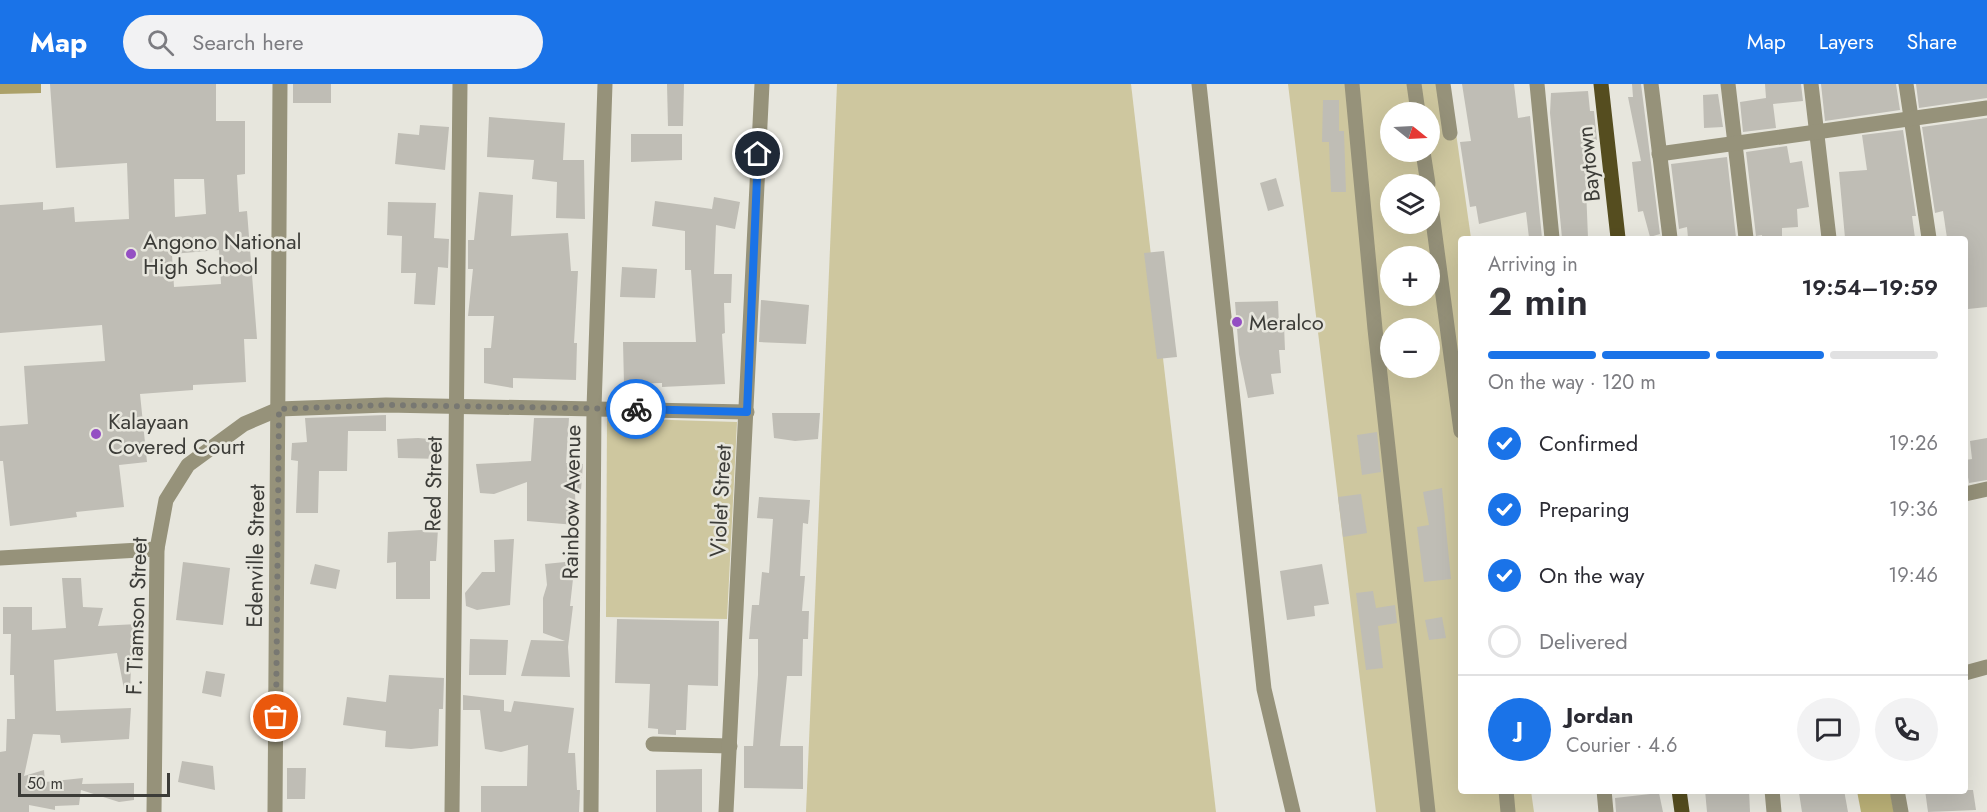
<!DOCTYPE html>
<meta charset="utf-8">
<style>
:root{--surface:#fff;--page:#f2f2f3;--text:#2b2b33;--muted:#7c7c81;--line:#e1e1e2;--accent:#1a73e8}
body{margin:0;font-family:Jost,sans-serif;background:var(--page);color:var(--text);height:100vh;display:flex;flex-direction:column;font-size:22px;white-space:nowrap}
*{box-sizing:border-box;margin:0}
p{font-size:20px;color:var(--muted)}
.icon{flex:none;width:33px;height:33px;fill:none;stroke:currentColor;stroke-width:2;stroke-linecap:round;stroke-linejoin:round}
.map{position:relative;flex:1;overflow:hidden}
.sheet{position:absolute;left:1458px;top:152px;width:510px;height:558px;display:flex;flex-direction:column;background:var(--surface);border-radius:6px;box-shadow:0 6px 24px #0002}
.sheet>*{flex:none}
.needle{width:39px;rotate:108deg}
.tools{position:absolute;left:1380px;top:18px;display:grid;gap:12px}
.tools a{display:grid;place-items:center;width:60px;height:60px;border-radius:50%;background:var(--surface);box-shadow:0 6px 24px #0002;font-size:30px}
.scale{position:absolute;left:18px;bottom:15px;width:152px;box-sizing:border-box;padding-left:6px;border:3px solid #3c3c38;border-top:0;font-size:16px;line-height:21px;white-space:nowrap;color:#3c3c38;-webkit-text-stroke:4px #e7e6dd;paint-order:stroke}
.pin{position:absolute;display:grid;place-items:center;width:51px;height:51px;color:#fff;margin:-26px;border:3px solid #fff;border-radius:50%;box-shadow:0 2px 6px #0007}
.courier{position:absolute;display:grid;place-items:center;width:60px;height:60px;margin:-30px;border:4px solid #1a73e8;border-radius:50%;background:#fff;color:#222;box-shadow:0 2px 8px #0007}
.summary em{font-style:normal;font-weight:600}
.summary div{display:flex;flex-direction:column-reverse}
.summary{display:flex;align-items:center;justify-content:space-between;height:102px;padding:0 30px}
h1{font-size:39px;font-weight:600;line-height:45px}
.bar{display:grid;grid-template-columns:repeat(4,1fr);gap:9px 6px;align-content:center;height:72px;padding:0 30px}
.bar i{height:8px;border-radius:4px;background:var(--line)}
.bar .selected{background:var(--accent)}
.bar p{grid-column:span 4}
.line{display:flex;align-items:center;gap:15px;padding:0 30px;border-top:2px solid var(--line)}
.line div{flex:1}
.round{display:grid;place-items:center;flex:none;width:63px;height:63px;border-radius:32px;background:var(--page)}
ol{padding:0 30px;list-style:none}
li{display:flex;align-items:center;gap:18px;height:66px}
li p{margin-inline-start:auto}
li .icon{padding:6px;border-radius:50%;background:var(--accent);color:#fff;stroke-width:4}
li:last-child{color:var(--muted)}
li i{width:33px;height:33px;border:3px solid var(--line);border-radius:50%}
header{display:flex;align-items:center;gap:36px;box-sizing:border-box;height:84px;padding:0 30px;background:var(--accent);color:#fff}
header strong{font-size:28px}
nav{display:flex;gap:33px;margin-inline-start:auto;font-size:21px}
.search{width:420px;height:54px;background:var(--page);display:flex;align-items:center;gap:15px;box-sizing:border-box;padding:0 21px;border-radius:33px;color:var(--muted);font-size:22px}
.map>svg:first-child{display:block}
</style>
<header>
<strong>Map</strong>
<div class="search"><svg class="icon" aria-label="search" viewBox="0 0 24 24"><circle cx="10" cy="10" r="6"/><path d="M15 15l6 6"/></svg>Search here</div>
<nav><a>Map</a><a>Layers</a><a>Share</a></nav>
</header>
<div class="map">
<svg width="1987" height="728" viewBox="0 0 1987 728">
<rect width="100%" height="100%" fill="#e7e6dd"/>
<g fill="#cec79f" fill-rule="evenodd">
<path d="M837 0H1131L1216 728H806Z"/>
<path d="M1288 0H1449L1471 154H1461V706L1531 707 1534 728H1376ZM1390 28H1430V68H1390ZM1390 100H1430V140H1390ZM1390 172H1430V212H1390ZM1390 244H1430V284H1390Z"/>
<path d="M607 334 737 338 727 535 606 533Z"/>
</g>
<path fill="#aca169" d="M0 0H41V9L0 10Z"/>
<path fill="#bab077" d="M1857 707H1890L1894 728H1861Z"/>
<g fill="#bfbdb5" fill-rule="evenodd">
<path d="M50 0H216V37H245V90L237 91 239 128 247 127 257 255H244L246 298 193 301V306L140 310 147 378 119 381 124 423 76 428 77 433 10 442 3 377H0V342L28 340 24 282 105 277 102 241 0 249V121L43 118V126L74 123 75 138 129 135 127 79 56 84ZM174 95H204L206 130 175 133ZM219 166 221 200 174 203 172 170Z"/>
<rect x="293" y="0" width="38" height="19"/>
<path d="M667 0H684L683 42H668Z"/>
<path d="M1462 0H1514L1518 34 1530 32 1542 154H1529L1526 128 1479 140 1476 122 1470 123 1460 58 1471 57Z"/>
<path d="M1632 0H1641L1660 150 1650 153 1643 127 1638 128 1632 78 1641 77 1628 13H1633Z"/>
<path d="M1765 0H1801L1803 17 1773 20 1776 44 1743 48 1740 18 1766 14Z"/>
<path d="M1821 0H1896L1900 26 1825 37Z"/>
<path d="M1916 0H1987V14L1919 24Z"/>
<path d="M1588 7 1590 27H1594L1597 56 1590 57 1591 79H1585L1588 154H1562L1550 29 1551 9Z"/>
<path d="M1718 10 1723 43 1704 44 1703 11Z"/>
<path d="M1323 16H1339V47H1344L1346 108H1331L1329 58H1322Z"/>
<path d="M489 33 565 39 563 76H584L585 135 556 134 557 98 532 95 534 76 487 73Z"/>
<path d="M1987 34V223L1968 225 1965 199V154H1947L1943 127 1935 129 1922 43Z"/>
<path d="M420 41 449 43 445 86 395 80 398 49 419 51Z"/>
<path d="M1903 46 1916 132H1912L1915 154H1845L1839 88 1867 86 1862 51Z"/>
<path d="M631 50H682V76L631 78Z"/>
<path d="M1787 62 1790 79 1802 77 1809 123 1797 125 1798 143 1782 144V152L1762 154V151L1756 152 1746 68Z"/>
<path d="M1727 73 1736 154H1688L1687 143 1679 145 1671 80Z"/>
<path d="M1276 94 1284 122 1268 127 1260 99Z"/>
<path d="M479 108 513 111 511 152 568 149 571 187H578L574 259H577L576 296 513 294V304L484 299V264H491L494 232H468L473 185H468V156H474Z"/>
<path d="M714 113 740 118 735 145 716 141 714 190H732L731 219H724L725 249 722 250 725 300 662 303V299L624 300 623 258H696L691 186H685V147L652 142 655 117 712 125Z"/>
<path d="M388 118 436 119 434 154 449 155 448 184 438 183 435 221 414 220 416 189H401L402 152 387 151Z"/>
<path d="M1164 167 1177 273 1157 275 1144 169Z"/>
<path d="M622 183 657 185 655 214 620 213Z"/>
<path d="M761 216 809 221 806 260 759 258Z"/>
<path d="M1278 217 1279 242 1284 241 1285 266H1279L1281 289 1271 290 1274 310 1248 314 1239 270 1235 218Z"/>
<path d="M772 329H820L818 355 795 357 774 354Z"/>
<path d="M386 331V347H348L347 387H319L318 429H296L298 377 291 376 292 359 307 358 305 334Z"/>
<path d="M534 334H569L566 379 583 380 581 406H575L576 441 527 437V398L494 410 480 409 476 380 531 377Z"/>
<path d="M1377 348 1381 388 1362 391 1357 351Z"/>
<path d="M418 354 442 356V375L398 374 397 355Z"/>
<path d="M1987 354V396L1969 399 1965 376 1972 375 1970 357Z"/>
<path d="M1442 404 1451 495 1424 498 1417 443 1429 441 1423 408Z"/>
<path d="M1361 410 1367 449 1343 453 1338 413Z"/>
<path d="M759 413 810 416 808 440 803 439 800 492H805L802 527H809L808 555H803L802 592H787L780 662H803V705L744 704V662H753L758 591V555H749L752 521H759L762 488 769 489 773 435 757 434Z"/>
<path d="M438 445 436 477H430V515H396V478L387 479 388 448Z"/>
<path d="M514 455 510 521 477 526 466 522 465 509 482 488H495L494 456Z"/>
<path d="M575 477 570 522H573L568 563 570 593 521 592 531 556 565 557 543 549V514L547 501 545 480Z"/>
<path d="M183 478 230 484 223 541 176 536Z"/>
<path d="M315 480 340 486 336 505 310 500Z"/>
<path d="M1322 480 1329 520 1314 522 1315 532 1287 536 1280 487Z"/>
<path d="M62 494H81L83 523 103 524 98 542 138 540 137 566 132 565 130 605H124L117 569 54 576 56 627 131 624 129 655 61 659 60 651 33 650 24 692 44 686 45 698 83 694 82 700 134 699V716L119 718 81 706 79 721 55 722V726L29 721V728H0V668L6 667 7 635H15L14 591H10L11 550H3V523H32V546L66 544Z"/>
<path d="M1373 507 1376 524 1395 521 1397 539 1378 542 1383 584 1366 586 1356 509Z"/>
<path d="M1442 533 1446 554 1429 556 1425 536Z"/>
<path d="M617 535 719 537 718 602 688 601 686 646H676V651L658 650V645L648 644 650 600 615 599Z"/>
<path d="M470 555 508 556 506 591H469Z"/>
<path d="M206 587 225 590 221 613 202 609Z"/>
<path d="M389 591 444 594 443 625H439L438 662 411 665 385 663 386 647 343 641 347 613 386 618Z"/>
<path d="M463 611 504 616V627L511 628 514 617 574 624 568 669H575L577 706H580L579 728H481V702H527L528 661 501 668 485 665 480 626H463Z"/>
<path d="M182 677 213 682 215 706 178 698Z"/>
<path d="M287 684H306L305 715H287Z"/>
<path d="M702 685V728H656V686Z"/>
<path d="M1705 706H1749L1750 728H1707Z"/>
<path d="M1812 706H1844L1848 728H1802L1799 709Z"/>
<path d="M1925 706H1973L1976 726 1928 728Z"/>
<path d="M1659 709 1663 728H1616L1615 714Z"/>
</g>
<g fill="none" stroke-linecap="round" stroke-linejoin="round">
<g stroke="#96927a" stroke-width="15">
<path d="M1199 0 1264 605 1293 728"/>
<path d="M1352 0 1375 245 1428 728"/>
<path d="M1414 0 1418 28"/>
<path d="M1443 0 1450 49"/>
<path d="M1537 0 1552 154"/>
<path d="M1651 0 1670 154"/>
<path d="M1728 0 1746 154"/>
<path d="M1811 0 1829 154"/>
<path d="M1906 0 1929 154"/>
<path d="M1423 68 1428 100"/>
<path d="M1659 70 1987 24"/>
<path d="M1430 114 1461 347"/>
<path d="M1965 410 1987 405"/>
<path d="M0 474 157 465"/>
<path d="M1965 589 1987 583"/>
<path d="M653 660 730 662"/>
<path d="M1506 706 1508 728"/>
<path d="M1604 706 1606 728"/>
<path d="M1772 706 1774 728"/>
<path d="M1897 706 1901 728"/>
<path d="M154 728 157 465 166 416 188 381 244 340 279 325 386 321 747 328"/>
<path d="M275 728 280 0"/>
<path d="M452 728 460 0"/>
<path d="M591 728 594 324 605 0"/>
<path d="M726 728 762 0"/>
</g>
<g stroke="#554d1f" stroke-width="15">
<path d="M1601 0 1618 154"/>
<path d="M1679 706 1682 728"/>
</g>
</g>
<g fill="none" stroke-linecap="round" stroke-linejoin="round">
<path stroke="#787872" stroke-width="6" stroke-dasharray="0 10.8" d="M276 633 279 325 386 321 636 325"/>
<path stroke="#1a73e8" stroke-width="8" d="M636 325 747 328 758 70"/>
</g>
<g fill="#944fc3" stroke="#e7e6dd" stroke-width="2">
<circle cx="131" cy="170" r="6"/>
<circle cx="1237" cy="238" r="6"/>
<circle cx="96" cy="350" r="6"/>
</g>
<g text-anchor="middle" stroke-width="5" stroke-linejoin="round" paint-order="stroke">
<g font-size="22" fill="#3c3c38" stroke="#e7e6dd">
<text transform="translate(1588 80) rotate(-96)" y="8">Baytown</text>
<text transform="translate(433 400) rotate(-89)" y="8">Red Street</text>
<text transform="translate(720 417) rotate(-87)" y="8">Violet Street</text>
<text transform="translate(571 418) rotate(-89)" y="8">Rainbow Avenue</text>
<text transform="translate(255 472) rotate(-89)" y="8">Edenville Street</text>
<text transform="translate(136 532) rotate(-88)" y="8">F. Tiamson Street</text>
</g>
<g font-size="22" fill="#3c3c38" stroke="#e7e6dd" text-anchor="start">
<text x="143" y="165">Angono National<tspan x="143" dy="25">High School</tspan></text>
<text x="1249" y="246">Meralco</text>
<text x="108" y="345">Kalayaan<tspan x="108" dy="25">Covered Court</tspan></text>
</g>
</g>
</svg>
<div class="tools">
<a><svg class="needle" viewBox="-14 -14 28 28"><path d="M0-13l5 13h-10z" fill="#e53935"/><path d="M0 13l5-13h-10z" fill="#7c7c81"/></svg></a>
<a><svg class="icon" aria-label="layers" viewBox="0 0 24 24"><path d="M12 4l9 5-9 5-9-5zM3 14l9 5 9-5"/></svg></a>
<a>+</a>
<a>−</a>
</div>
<div class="scale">50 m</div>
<div class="pin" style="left:276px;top:633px;background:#ea580c"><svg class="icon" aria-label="bag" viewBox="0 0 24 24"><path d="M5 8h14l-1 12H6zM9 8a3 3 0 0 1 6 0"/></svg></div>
<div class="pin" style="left:758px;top:70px;background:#1f2937"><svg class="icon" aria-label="home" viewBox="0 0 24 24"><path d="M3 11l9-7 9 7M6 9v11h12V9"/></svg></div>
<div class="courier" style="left:636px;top:325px"><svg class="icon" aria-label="bike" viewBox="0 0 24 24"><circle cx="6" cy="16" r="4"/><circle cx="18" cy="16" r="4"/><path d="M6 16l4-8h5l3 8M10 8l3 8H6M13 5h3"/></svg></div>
<section class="sheet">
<div class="summary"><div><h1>2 min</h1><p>Arriving in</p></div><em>19:54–19:59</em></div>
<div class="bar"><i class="selected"></i><i class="selected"></i><i class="selected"></i><i></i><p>On the way · 120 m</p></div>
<ol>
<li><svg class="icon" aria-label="check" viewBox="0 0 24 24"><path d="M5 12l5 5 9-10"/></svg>Confirmed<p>19:26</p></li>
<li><svg class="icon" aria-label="check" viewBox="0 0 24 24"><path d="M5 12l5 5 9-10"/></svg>Preparing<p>19:36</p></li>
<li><svg class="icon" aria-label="check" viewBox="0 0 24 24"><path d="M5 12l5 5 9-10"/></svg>On the way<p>19:46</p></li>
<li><i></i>Delivered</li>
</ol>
<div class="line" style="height:108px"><b class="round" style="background:var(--accent);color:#fff">J</b><div><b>Jordan</b><p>Courier · 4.6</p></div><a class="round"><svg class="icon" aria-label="chat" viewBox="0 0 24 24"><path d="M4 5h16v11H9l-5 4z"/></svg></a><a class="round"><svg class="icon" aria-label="phone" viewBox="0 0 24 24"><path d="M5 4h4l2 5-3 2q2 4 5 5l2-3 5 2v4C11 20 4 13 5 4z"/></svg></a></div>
</section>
</div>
